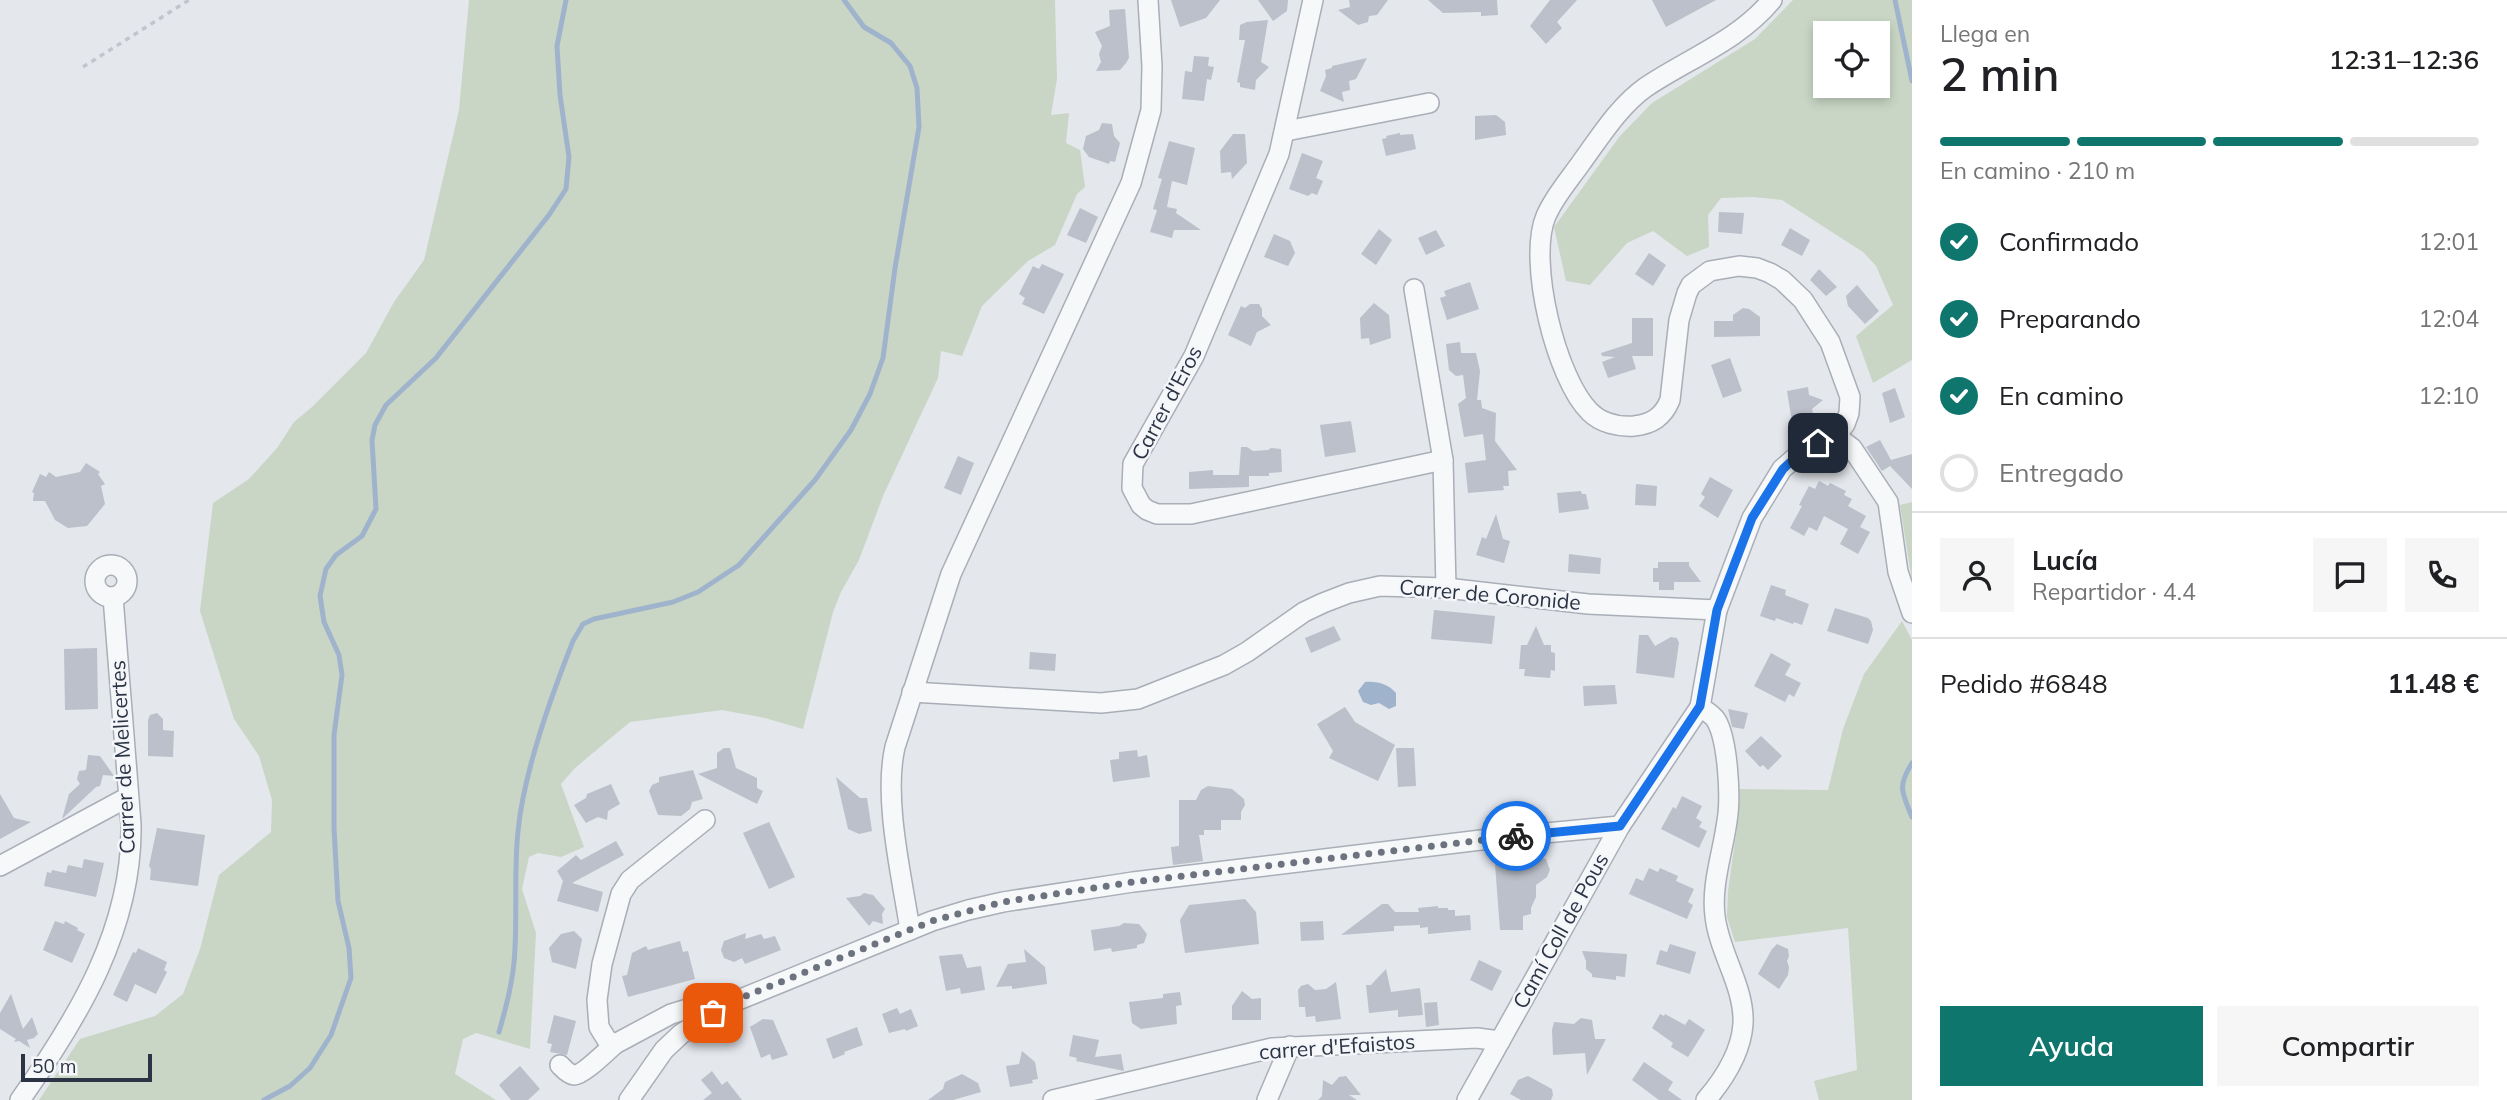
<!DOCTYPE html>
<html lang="es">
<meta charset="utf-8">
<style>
:root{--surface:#fff;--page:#f6f6f6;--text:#202124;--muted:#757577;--line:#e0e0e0;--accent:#0f766e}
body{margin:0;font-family:Mulish,sans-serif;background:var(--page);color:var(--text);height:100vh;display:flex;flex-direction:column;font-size:26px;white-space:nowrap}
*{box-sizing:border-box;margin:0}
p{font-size:23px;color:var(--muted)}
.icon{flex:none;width:38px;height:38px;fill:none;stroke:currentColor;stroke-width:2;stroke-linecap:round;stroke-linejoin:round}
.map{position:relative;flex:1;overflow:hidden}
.side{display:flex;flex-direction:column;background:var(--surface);width:595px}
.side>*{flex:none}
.controls{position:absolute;left:1813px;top:21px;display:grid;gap:14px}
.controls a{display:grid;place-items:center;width:77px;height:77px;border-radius:0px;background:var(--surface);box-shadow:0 4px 10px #0003;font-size:35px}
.scale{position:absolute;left:21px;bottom:18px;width:131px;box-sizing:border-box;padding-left:7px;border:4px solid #2b3445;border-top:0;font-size:19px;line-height:24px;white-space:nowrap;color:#2b3445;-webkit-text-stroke:5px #f4f6f9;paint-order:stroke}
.pin{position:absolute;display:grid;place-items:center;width:60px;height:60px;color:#fff;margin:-30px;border-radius:14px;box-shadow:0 4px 10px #0006}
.courier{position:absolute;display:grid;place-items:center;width:70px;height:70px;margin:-35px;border:5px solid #1a73e8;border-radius:50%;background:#fff;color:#222;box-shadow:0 2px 9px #0007}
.head em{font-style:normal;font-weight:600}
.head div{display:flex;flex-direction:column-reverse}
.head{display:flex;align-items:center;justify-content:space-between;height:119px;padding:0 28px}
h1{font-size:46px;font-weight:600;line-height:52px}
.bar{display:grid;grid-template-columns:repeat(4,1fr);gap:10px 7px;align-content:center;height:84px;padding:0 28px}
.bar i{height:9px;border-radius:5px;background:var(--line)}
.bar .selected{background:var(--accent)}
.bar p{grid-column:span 4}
.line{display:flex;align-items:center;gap:18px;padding:0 28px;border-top:2px solid var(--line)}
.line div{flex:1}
.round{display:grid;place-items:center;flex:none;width:74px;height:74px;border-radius:0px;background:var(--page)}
ol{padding:0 28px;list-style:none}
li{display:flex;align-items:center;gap:21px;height:77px}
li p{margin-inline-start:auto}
li .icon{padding:7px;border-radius:50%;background:var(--accent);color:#fff;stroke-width:4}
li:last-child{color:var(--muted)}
li i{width:38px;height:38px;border:4px solid var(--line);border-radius:50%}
.cta{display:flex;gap:14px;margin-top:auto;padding:14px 28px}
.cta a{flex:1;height:80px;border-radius:0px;background:var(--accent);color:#fff;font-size:28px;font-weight:600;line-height:80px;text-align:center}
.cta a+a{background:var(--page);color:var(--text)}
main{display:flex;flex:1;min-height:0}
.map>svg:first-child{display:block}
</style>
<main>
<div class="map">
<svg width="1912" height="1100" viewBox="0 0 1912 1100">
<rect width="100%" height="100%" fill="#e4e7ec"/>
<g fill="#c9d6c5" fill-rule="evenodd">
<path d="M469 0H1055L1057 79 1051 115 1069 113 1066 143 1080 150 1085 187 1077 194 1055 245 1028 261 982 306 962 356 941 351 938 378 883 496 859 560 841 592 833 612 803 729 765 718 722 710 630 722 575 768 561 784 584 847 561 857 538 853 529 857 522 889 536 933 530 1049 476 1033 463 1039 455 1074 496 1100H39L80 1039 155 1016 183 994 200 949 219 875 271 832 272 800 259 756 234 719 200 611 213 503 249 479 277 448 294 422 312 407 366 353 394 302 424 260 459 110Z"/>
<path d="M1793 0H1912V360L1873 383 1856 336 1893 305 1876 266 1863 252 1782 200 1753 197 1721 198 1708 215 1709 247 1687 256 1653 231 1627 243 1590 285 1566 281 1554 227 1620 136 1652 103 1755 39ZM1825 33H1878V86H1825Z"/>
<path d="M1912 502V581L1900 505Z"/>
<path d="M1902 621 1912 640V1100H1819L1814 1081 1857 1070 1848 928 1735 942 1727 917 1728 891 1737 827 1739 789 1828 790 1843 729 1864 674Z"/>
</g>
<path fill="#9fb4cc" d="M1365 682C1378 681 1388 684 1396 693V706L1389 709 1379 703 1371 705 1363 702 1358 691Z"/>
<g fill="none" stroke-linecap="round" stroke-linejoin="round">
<g stroke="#9fb4cc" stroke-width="5">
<path d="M1895 0 1912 81"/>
<path d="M1912 763C1897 787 1902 792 1912 817"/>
<path d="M499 1032C507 1004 514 977 515 948 517 909 514 870 518 831 524 771 551 697 573 641L583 624 594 619 673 602 698 592 739 565 815 480 851 430 870 394 883 358 895 268 919 127 917 88 910 66 891 43 864 27 844 0"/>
<path d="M264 1100 290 1086 310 1068 331 1035 351 978 349 948 338 901 334 828V735L342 675 339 655 324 622 320 596 326 569 336 555 362 536 376 509 372 440 375 425 386 405 436 358 549 215 566 189 569 157 560 95 557 46 566 0"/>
</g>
</g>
<g fill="#bbc0ca">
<path d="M1171 0H1220L1206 18 1180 27Z"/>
<path d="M1258 0H1288L1287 11 1273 21Z"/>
<path d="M1349 0H1388L1377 15 1369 16 1368 22 1358 25 1338 10 1350 7Z"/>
<path d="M1428 0H1497L1498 15 1481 16V12L1443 13Z"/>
<path d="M1550 0H1577L1557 22 1562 28 1546 44 1530 26Z"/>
<path d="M1652 0H1716L1666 27Z"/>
<path d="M1125 9 1129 58 1126 63 1120 70 1096 71 1101 62 1099 54 1102 46 1095 32 1110 26 1109 10Z"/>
<path d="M1268 20 1261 62 1269 67 1256 80 1255 90 1240 87V83L1237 82 1245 40H1239L1240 25 1247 22Z"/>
<path d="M1194 56 1209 57 1208 66 1214 67 1211 80 1207 79 1204 101 1182 99 1185 71 1192 72Z"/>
<path d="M1367 58 1356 79 1349 81 1350 90 1342 92 1344 102 1320 91 1326 76 1325 70 1332 68V66Z"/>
<path d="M1496 115 1505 122 1506 135 1475 140V116Z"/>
<path d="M1102 123 1112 124 1114 136 1120 143 1115 162 1110 161 1109 164 1089 157 1083 149 1086 136 1099 130Z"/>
<path d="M1400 133V135L1413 134 1416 149 1386 156 1382 139 1387 138 1386 136Z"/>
<path d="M1233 134H1245L1247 163 1232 179 1231 172 1221 173 1220 151Z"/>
<path d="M1169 141 1195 148 1187 185 1172 181 1167 207 1177 209 1176 213 1201 230H1174L1172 238 1150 232 1157 210 1153 209 1162 179 1158 178Z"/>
<path d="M1302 153 1323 161 1316 178 1323 181 1317 195 1312 193 1308 196 1289 189Z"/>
<path d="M1080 208 1098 217 1086 243 1067 235Z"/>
<path d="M1719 212 1744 213 1742 234 1718 232Z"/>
<path d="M1790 228 1810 240 1802 256 1781 245Z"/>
<path d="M1379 229 1392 240 1376 265 1361 254Z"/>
<path d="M1436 230 1445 246 1426 255 1418 238Z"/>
<path d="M1274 234 1290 241 1295 253 1288 266 1264 257Z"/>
<path d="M1649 253 1666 265 1653 286 1635 274Z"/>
<path d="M1042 264 1064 274 1044 314 1022 304 1025 298 1019 294 1033 266 1039 269Z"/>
<path d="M1819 269 1837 287 1826 296 1810 280Z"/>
<path d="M1470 282 1479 309 1447 320 1440 298 1446 296 1444 291Z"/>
<path d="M1857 285 1879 311 1865 324 1848 306 1846 296Z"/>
<path d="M1374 303 1389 315 1391 338 1370 345 1369 338 1361 339 1360 318Z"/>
<path d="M1250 304H1259L1262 309V316L1271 325 1257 332 1251 346 1228 335 1241 306 1245 308Z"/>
<path d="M1743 308 1749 309 1760 317V336L1714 337V321H1733V315Z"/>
<path d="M1632 318H1653V356H1632L1636 369 1608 378 1602 362 1615 357 1602 356 1601 353 1632 343Z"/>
<path d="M1460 342 1461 353H1476L1480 371 1477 400H1481L1482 408 1496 413 1495 441 1517 470 1508 471 1509 486H1503L1504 490 1468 493 1465 463 1486 460 1483 434 1464 437 1458 404 1466 398 1463 375 1456 376 1449 370 1446 344Z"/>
<path d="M1730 358 1742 391 1723 398 1711 365Z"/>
<path d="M1808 387 1809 395 1823 400 1812 409 1814 418 1792 422 1787 391Z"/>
<path d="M1895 388 1905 417 1890 423 1882 393Z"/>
<path d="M1351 421 1356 452 1325 457 1320 425Z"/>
<path d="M1880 440 1891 460 1912 454V489L1890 466 1882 471 1866 447Z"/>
<path d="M1241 447H1247L1253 451 1268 450 1271 448 1281 449 1282 472 1269 473V476H1249V487L1189 489V472L1213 470V475H1239Z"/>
<path d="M958 456 974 463 961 495 944 488Z"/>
<path d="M86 463 100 472 98 474 105 484 101 486 105 504 87 526 68 528 55 520 45 501H33L34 493 32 492 40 474 46 477 49 472 56 477 80 472Z"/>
<path d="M1710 477 1733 490 1718 518 1699 506 1705 497 1701 494Z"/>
<path d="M1819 481 1828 486 1830 483 1846 491 1844 495 1852 499 1848 506 1866 516 1860 527 1870 532 1858 554 1840 544 1848 529 1824 516 1817 531 1809 527 1804 536 1790 528 1802 506 1799 505 1809 486 1815 489Z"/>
<path d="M1636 484 1657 486 1656 506 1635 505Z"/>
<path d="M1581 491 1582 494H1586L1589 509 1559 513 1557 493Z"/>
<path d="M1496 514 1503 539 1510 541 1504 563 1476 555 1482 537 1486 539Z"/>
<path d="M1569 554 1601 558 1600 574 1568 572Z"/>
<path d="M1658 562H1689V566L1701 582H1674V590H1659V582H1653V568H1658Z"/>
<path d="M1771 585 1786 590 1785 595 1809 604 1802 625 1794 622 1793 624 1776 618 1775 621 1760 616Z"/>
<path d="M1835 608 1868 618 1871 621 1873 630 1868 644 1827 631Z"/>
<path d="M1434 610 1495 616 1492 644 1431 639Z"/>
<path d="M1334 626 1341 640 1311 653 1305 638Z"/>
<path d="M1536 626 1544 645H1551V652L1555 653V671L1551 670 1550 678 1524 676 1525 669H1519L1521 645H1527Z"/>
<path d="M1639 635H1648L1655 646 1671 637 1677 638 1679 643 1674 678 1636 673Z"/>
<path d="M97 648 98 709 65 710 64 649Z"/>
<path d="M1030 652 1056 654 1055 671 1029 669Z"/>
<path d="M1771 653 1791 664 1785 675 1801 683 1794 697 1789 694 1785 702 1754 686Z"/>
<path d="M1615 685 1617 704 1584 706 1583 686Z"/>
<path d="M1345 707 1355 722 1395 745 1378 781 1329 758 1333 751 1317 724Z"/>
<path d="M1728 709 1748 713 1744 729 1732 727Z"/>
<path d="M157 713 163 719V730L174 731 173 757 148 756V720L150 715Z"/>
<path d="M1761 736 1782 756 1768 770 1763 765 1760 767 1745 751Z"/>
<path d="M724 748H730L736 768 757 778V788L763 791 757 804 698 774 717 768V753Z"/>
<path d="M1396 748H1414L1416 786 1398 787Z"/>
<path d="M1137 750 1138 757 1147 755 1150 777 1113 782 1110 760 1119 759V752Z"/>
<path d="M88 755 100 756 114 776 103 775 100 786 96 787 62 819 69 794 80 784 77 779 79 771 86 770Z"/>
<path d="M693 770 703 799 692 802 690 809 681 816 658 815 649 791 652 785 659 782V777Z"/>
<path d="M836 777 860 798H867L872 831 859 834 848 829Z"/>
<path d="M611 784 620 804 608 811 607 820 598 817 586 823 574 805 586 798 587 794Z"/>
<path d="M1208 786 1232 789 1244 799 1245 805 1241 812V820H1221V830H1204V835H1199L1203 861 1173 865 1171 847 1179 846V800H1196L1201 790Z"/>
<path d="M0 794 14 818 31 822 0 839Z"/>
<path d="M1682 796 1702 806 1696 818 1702 822 1699 827 1707 831 1699 848 1661 829 1673 807 1676 809Z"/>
<path d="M769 822 795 877 769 889 743 833Z"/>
<path d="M157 828 205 835 198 886 150 880 151 869 149 866Z"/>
<path d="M616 841 624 855 572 883 603 892 598 912 557 901 563 881 557 871 576 855 581 860Z"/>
<path d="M1535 856 1546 859 1550 870 1547 877 1536 885V897L1531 908V914L1523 916V930H1500L1495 864 1504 861 1524 864Z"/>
<path d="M84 859 104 863 96 897 44 886 47 872 51 873 52 870 66 873 68 865 82 868Z"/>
<path d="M1649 868 1658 872 1660 868 1678 876 1676 881 1694 889 1688 902 1693 905 1687 919 1629 894 1636 878 1643 881Z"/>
<path d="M864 893 873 895 885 909 882 914 883 924 873 921 869 926 846 898 860 896Z"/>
<path d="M1245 899 1256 912 1259 944 1185 953 1180 920 1189 905Z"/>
<path d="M1382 904H1388L1395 912H1419L1418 908 1438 906V908H1448V910H1455V916L1470 915 1471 930 1428 934V927L1420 928V925L1394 926V931L1341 935Z"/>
<path d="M55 921 64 924 65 921 78 928 77 930 85 934 72 963 43 950Z"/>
<path d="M1323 921 1324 940 1301 941 1300 922Z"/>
<path d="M1124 923 1139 924 1147 934 1144 943 1137 945V948L1112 952 1111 948 1094 951 1091 930 1119 926Z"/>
<path d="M574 931 582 939 576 969 552 962 549 948 561 934Z"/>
<path d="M746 933 745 939 761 934 764 939 775 936 781 950 745 964 742 958 734 962 724 958 721 950 724 941Z"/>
<path d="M680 941 683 952 688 951 695 979 628 997 622 976 627 975 632 953 646 946 648 950Z"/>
<path d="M1670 944 1696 952 1690 974 1656 964 1660 950 1667 952Z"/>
<path d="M1777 944 1788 949 1789 956 1787 961 1789 967 1788 975 1779 989 1758 974 1772 949Z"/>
<path d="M138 948 167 962 164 970 167 972 156 994 135 984 127 1002 113 995 133 952 136 953Z"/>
<path d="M1024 949 1045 967 1047 984 1012 989V986L996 987 1008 964 1026 962Z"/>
<path d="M1582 951 1627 954 1625 977 1616 976V980L1592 977V974L1586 969V961Z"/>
<path d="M962 954 967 968 981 966 985 990 961 994 960 988 946 991 939 956Z"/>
<path d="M1479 960 1502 971 1492 991 1470 980Z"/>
<path d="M1386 969 1391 992 1420 988 1423 1015 1398 1017V1010L1369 1013 1366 985H1371Z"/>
<path d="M1336 982 1341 1019 1316 1022 1315 1016 1306 1017 1305 1007H1299L1298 990 1301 986 1308 984 1315 990 1326 989Z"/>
<path d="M1242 991 1252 999 1261 998V1020H1232V1006Z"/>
<path d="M1180 992 1182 1005 1176 1006 1177 1024 1141 1029 1132 1023 1129 1002 1163 998V994Z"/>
<path d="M11 994 23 1029 32 1017 38 1034 34 1038 27 1040 30 1048 19 1041 14 1042 16 1039 0 1029V1013Z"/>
<path d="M1437 1002 1439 1025 1426 1027 1424 1003Z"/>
<path d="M897 1008 900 1014 911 1009 918 1026 906 1031 905 1029 889 1033 882 1014Z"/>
<path d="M1660 1014 1664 1016 1665 1014 1685 1025 1689 1019 1705 1030 1688 1057 1671 1047 1673 1043 1652 1028Z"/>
<path d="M554 1015 576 1021 567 1055 550 1052 552 1044 547 1043Z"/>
<path d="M1581 1018 1592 1020 1595 1039H1606L1587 1075 1585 1053 1553 1055 1552 1030 1554 1022 1574 1024Z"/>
<path d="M763 1019 773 1020 788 1055 772 1060 770 1054 761 1058 750 1027Z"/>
<path d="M857 1027 863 1045 844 1052 845 1054 833 1059 826 1039Z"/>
<path d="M1073 1035 1099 1040 1095 1057 1121 1054 1124 1071 1076 1061 1077 1058 1069 1056Z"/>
<path d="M1022 1051 1035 1062 1038 1079 1032 1080 1033 1083 1010 1087 1006 1066 1019 1064Z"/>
<path d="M1644 1062 1673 1082 1668 1090 1682 1100H1659L1632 1080Z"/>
<path d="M520 1066 540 1089 528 1100H511L499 1085Z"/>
<path d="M712 1071 722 1085 727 1081 742 1100H703L712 1093 701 1080Z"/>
<path d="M962 1074 978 1083 981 1092 953 1100H928L943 1089 945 1082Z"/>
<path d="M1346 1076 1361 1095H1349L1357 1100H1318L1322 1096 1323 1080 1332 1085 1339 1077Z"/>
<path d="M1528 1076 1552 1089 1553 1095 1551 1100H1521L1510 1094 1518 1080Z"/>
</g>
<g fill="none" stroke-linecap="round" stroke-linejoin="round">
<g stroke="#a9aeb7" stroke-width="22">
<g id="minor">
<path d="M1313 0 1279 154 1194 356 1133 464 1132 488 1141 505 1147 510 1157 514H1191L1443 460 1446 588"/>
<path d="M1286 131 1429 103"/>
<path d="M1414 289 1443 460"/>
<path d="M1836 436 1852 448 1888 502 1898 572 1912 613"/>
<circle cx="111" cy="581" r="16"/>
<path d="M912 692 1101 703 1138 699 1224 665 1247 652 1304 612 1323 603 1349 593 1380 586 1446 588 1588 604 1717 610"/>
<path d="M1700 707C1706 711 1712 714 1716 720 1728 740 1731 798 1727 821 1723 852 1711 884 1715 916 1719 953 1745 987 1743 1024 1741 1053 1724 1079 1706 1100"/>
<path d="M705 820 630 880 621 894 602 964 597 1000 599 1027 607 1040 615 1044 671 1014 697 1006 724 1005"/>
<path d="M0 866 128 797"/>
<path d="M910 930C902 877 883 799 895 747L951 574 1131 183 1151 110 1152 66 1148 0"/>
<path d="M560 1065C564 1069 568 1074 574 1075 583 1075 608 1050 615 1044"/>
<path d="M20 1100C78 1018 133 928 131 824L113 597"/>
<path d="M629 1100 664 1050 681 1034 726 1005 932 921 968 910 1003 902 1133 882 1514 836 1620 826"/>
<path d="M1053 1100 1272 1048 1477 1038 1500 1041"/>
<path d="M1267 1100 1290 1046"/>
<path d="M1467 1100 1620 826 1700 707 1717 610 1752 518 1782 469 1798 455 1836 436 1845 424 1849 413 1850 397 1830 342 1803 300 1782 280 1770 273 1757 268 1739 266 1710 271 1691 285 1687 293 1679 320 1670 400C1663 417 1652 424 1634 426 1618 427 1601 423 1590 412 1556 379 1527 260 1546 216 1554 197 1569 180 1581 163 1600 137 1619 106 1646 87 1689 58 1738 41 1772 0"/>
</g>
</g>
<path stroke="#c2c5cb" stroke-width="3.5" stroke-dasharray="5 5" stroke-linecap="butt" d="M83 67 189 0"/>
<use href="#minor" stroke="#f7f8fa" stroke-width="19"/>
</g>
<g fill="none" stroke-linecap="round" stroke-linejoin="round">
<path stroke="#6c737f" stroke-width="7" stroke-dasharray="0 12.6" d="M713 1013 726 1004 932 921 1003 902 1133 882 1516 836"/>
<path stroke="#1a73e8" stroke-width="9" d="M1516 836 1620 826 1700 706 1717 610 1752 518 1783 469 1798 455 1818 443"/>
</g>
<g text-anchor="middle" stroke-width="5" stroke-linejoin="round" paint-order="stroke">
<g font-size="21" fill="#2b3445" stroke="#f4f6f9">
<text transform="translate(1167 403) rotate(-62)" y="7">Carrer d'Eros</text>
<text transform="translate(1490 595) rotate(5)" y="7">Carrer de Coronide</text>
<text transform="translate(123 757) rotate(-93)" y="7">Carrer de Melicertes</text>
<text transform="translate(1561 931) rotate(-61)" y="7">Camí Coll de Pous</text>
<text transform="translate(1337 1047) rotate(-4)" y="7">carrer d'Efaistos</text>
</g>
</g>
</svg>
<div class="controls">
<a><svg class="icon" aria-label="locate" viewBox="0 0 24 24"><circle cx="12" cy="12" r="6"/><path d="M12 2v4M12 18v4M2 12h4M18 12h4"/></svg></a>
</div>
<div class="scale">50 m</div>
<div class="pin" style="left:713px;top:1013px;background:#ea580c"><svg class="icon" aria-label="bag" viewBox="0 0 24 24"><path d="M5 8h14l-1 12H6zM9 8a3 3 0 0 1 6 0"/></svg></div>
<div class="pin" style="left:1818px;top:443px;background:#1f2937"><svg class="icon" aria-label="home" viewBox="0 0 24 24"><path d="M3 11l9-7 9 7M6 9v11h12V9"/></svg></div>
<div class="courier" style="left:1516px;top:836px"><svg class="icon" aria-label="bike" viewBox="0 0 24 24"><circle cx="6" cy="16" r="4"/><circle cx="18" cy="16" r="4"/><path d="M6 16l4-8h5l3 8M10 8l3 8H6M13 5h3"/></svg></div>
</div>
<section class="side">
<div class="head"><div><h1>2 min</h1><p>Llega en</p></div><em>12:31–12:36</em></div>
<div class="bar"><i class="selected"></i><i class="selected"></i><i class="selected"></i><i></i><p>En camino · 210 m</p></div>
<ol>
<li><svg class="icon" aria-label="check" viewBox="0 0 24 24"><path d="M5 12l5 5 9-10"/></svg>Confirmado<p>12:01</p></li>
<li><svg class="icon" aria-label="check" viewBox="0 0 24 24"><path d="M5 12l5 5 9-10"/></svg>Preparando<p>12:04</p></li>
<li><svg class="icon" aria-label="check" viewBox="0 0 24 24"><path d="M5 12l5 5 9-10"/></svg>En camino<p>12:10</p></li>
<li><i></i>Entregado</li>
</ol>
<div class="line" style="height:126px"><a class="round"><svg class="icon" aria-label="person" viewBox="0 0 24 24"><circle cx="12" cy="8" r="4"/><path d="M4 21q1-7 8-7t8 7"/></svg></a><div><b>Lucía</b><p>Repartidor · 4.4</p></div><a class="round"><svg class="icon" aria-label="chat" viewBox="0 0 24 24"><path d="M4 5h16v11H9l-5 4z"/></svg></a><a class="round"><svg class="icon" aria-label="phone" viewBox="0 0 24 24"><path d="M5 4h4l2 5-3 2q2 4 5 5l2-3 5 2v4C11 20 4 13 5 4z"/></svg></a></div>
<div class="line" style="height:91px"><div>Pedido #6848</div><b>11.48 €</b></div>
<div class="cta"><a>Ayuda</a><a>Compartir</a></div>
</section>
</main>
